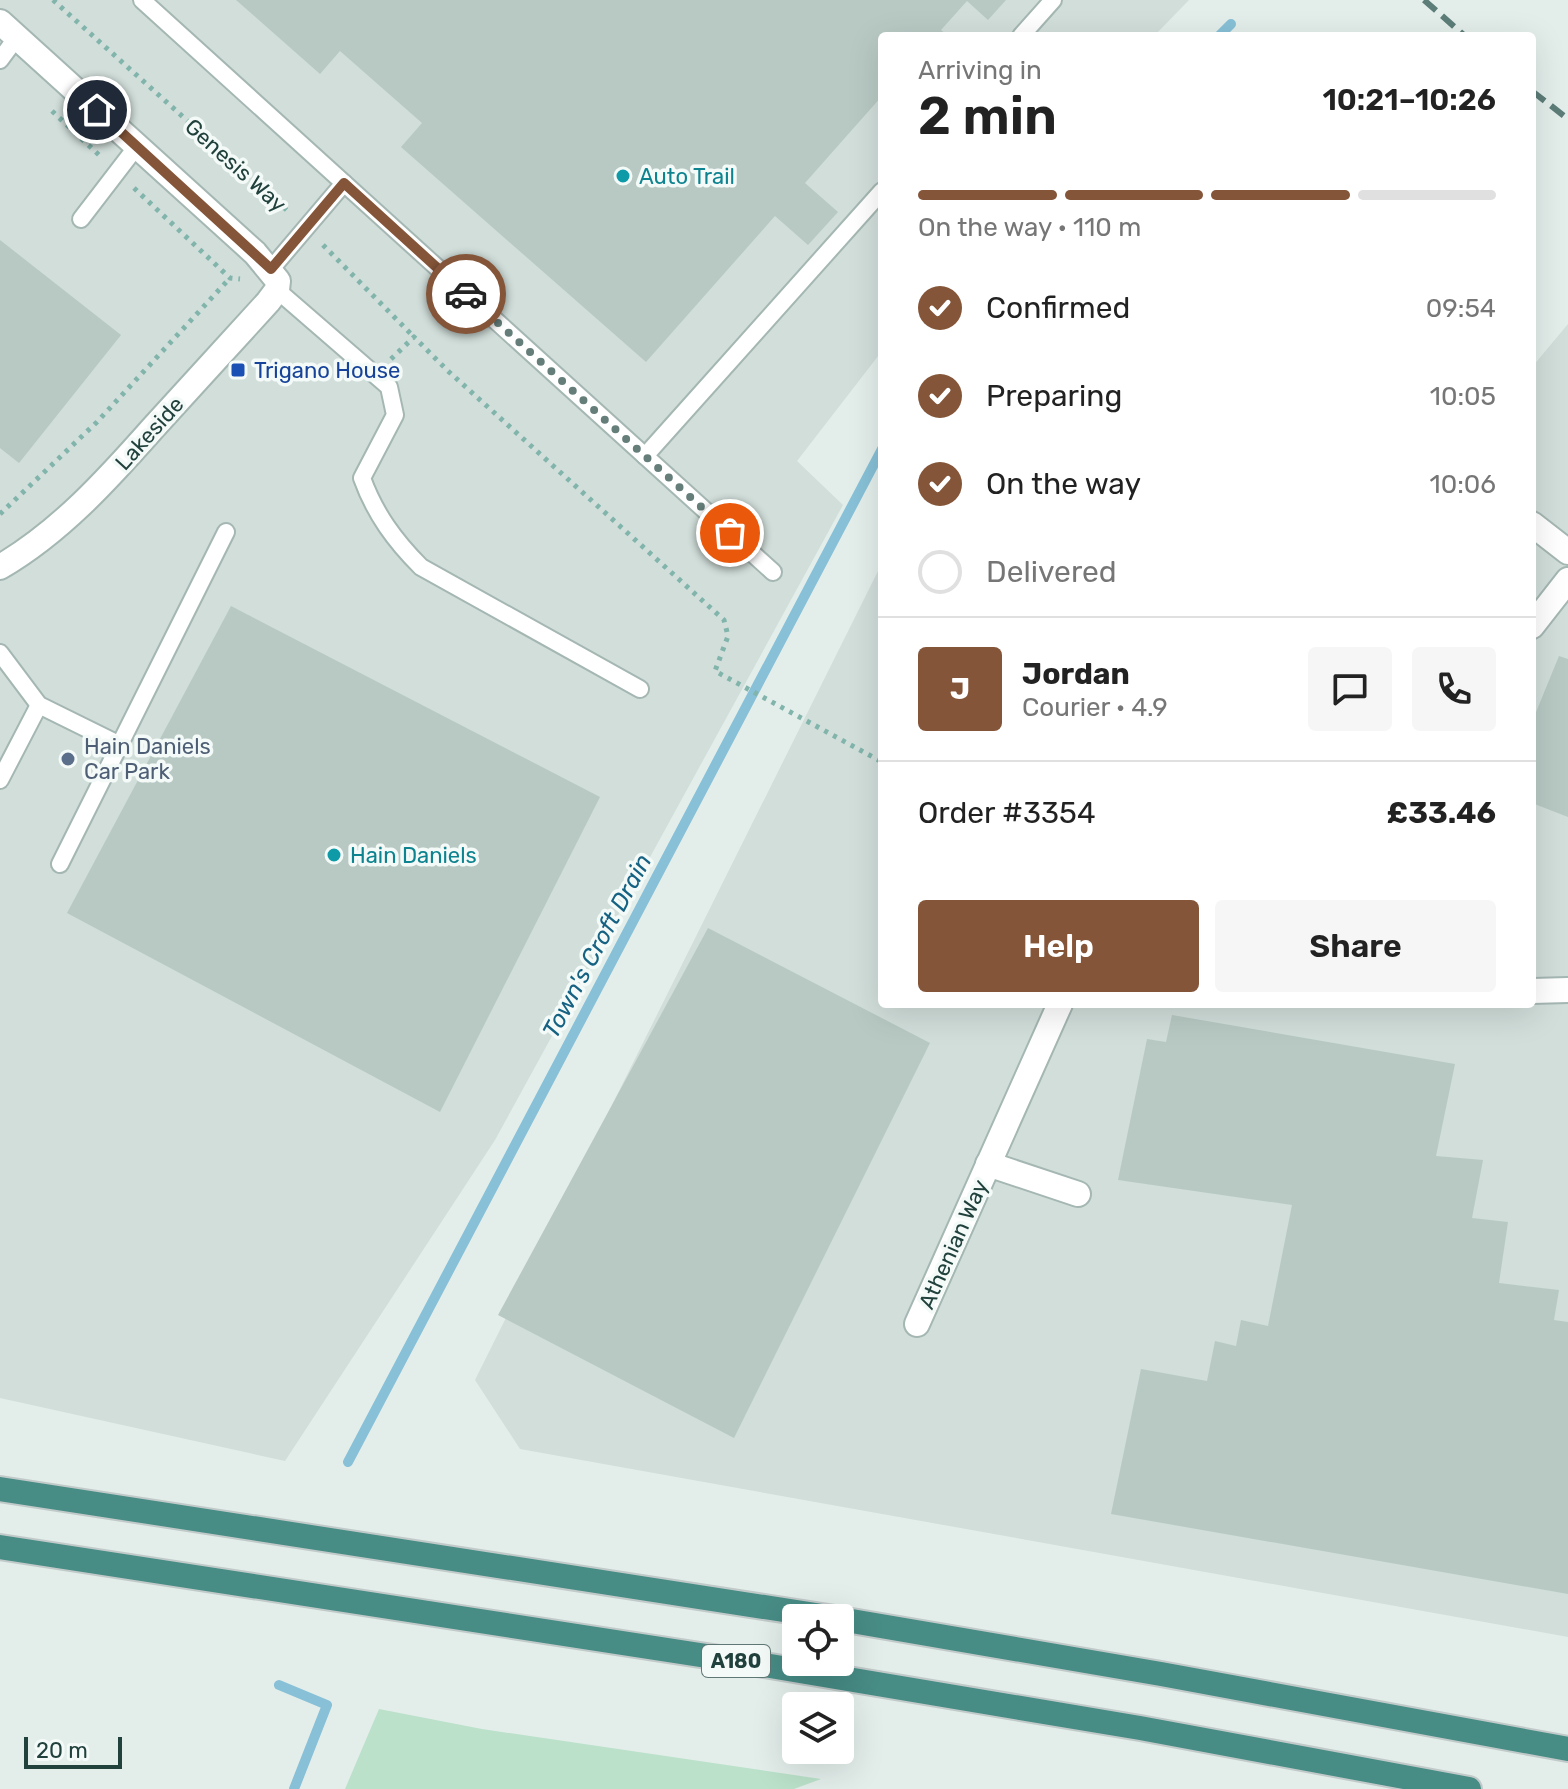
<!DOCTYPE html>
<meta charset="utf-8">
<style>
:root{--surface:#fff;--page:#f6f6f6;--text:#222;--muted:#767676;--line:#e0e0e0;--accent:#845538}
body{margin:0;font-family:Rubik,sans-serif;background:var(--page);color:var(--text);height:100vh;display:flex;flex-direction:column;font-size:30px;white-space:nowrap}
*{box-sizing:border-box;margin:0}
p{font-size:26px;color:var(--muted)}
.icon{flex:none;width:44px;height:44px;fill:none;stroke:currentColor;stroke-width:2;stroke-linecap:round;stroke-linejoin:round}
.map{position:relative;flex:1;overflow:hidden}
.drawer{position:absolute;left:878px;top:32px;width:658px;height:976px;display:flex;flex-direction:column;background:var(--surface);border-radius:8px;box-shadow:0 8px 32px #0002}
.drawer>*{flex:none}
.fabs{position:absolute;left:782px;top:1604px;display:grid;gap:16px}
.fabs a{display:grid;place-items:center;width:72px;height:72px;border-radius:8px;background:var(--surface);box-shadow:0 8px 32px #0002;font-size:40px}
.scale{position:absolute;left:24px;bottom:20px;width:98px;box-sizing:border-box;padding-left:8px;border:4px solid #21413d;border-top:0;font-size:22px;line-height:28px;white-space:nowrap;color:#21413d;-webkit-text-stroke:6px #f4faf8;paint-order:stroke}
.pin{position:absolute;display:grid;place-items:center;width:68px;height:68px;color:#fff;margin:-34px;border:4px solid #fff;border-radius:50%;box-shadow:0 2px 8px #0007}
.courier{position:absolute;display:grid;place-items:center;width:80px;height:80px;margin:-40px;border:6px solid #845538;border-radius:50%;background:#fff;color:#222;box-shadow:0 2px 10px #0007}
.overview em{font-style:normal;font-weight:600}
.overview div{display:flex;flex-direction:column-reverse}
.overview{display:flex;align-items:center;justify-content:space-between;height:136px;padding:0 40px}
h1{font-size:52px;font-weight:600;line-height:60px}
.bar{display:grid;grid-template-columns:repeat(4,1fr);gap:12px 8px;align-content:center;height:96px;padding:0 40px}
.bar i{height:10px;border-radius:6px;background:var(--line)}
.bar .on{background:var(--accent)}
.bar p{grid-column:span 4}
.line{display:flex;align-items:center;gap:20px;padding:0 40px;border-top:2px solid var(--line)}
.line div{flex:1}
.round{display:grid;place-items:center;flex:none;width:84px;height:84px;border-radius:8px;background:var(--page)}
ol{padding:0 40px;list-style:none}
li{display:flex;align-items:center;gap:24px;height:88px}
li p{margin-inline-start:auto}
li .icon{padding:8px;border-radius:50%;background:var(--accent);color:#fff;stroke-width:4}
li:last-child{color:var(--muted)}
li i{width:44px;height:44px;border:4px solid var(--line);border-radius:50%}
.primary-button{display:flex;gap:16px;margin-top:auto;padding:16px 40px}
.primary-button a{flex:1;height:92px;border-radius:8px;background:var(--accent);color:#fff;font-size:32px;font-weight:600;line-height:92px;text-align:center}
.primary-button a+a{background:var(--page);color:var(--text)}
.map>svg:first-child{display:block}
</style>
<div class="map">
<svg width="1568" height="1789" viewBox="0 0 1568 1789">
<rect width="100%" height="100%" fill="#e3eeeb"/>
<g fill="#d1deda">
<path d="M0 0H1189L1154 36H882V351L797 461 843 505 495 1140 285 1461 0 1398Z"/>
<path d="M1568 324V1637L520 1449 475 1380 882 563V1004H1532V367Z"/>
</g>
<path fill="#bbe1ca" d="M379 1709 482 1729 821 1779 794 1789H345Z"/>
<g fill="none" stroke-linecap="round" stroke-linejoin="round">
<g stroke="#87c0d7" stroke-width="10">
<path d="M1219 36 1231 24"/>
<path d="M348 1462 882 449"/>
<path d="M279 1685 327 1705 294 1789"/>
</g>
</g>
<g fill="#b8c9c4">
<path d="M236 0H1006L988 20 967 1 941 30 948 36H882V96L805 183 838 212 808 245 775 216 646 362 401 147 422 123 340 51 320 74Z"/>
<path d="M0 240 121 335 19 463 0 448Z"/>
<path d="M231 606 600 797 440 1112 67 913Z"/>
<path d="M1559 656 1568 659V817L1532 803V722Z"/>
<path d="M708 928 930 1043 734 1438 498 1315Z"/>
<path d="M1172 1015 1455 1064 1436 1156 1483 1160 1472 1218 1508 1222 1499 1283 1559 1290 1554 1320 1568 1322V1594L1111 1514 1141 1369 1207 1381 1215 1341 1236 1346 1241 1320 1268 1326 1292 1205 1118 1180 1147 1039 1166 1042Z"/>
</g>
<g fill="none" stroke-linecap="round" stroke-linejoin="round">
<g stroke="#a5b7b3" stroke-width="20">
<g id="service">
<path d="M142 0 773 572"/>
<path d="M1021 36 1053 0"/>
<path d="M0 60 17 37"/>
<path d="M81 219 137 146"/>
<path d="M271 269 344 183"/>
<path d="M277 290 389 387 395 415 362 478C375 514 395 541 421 567L640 689"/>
<path d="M645 456 882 191"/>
<path d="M0 653 39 705 120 745"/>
<path d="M0 780 39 705"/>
<path d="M60 864 226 532"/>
</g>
</g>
<g stroke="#a5b7b3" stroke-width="28">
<g id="minor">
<path d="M0 22 255 253 278 281 277 290 268 302C230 344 191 386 153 428 107 480 60 532 0 567"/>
<path d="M1532 524 1568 552"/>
<path d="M1532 626 1568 580"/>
<path d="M1532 991 1568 990"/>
<path d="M988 1164 1078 1194"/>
<path d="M917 1324 1060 1004"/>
</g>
</g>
<g stroke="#c1cac9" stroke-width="28">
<g id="trunk">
<path d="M0 1489 835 1618"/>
<path d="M0 1547 752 1663 1140 1728 1469 1789"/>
<path d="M840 1619 1161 1674 1568 1749"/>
</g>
</g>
<g stroke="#81b4ab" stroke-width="5" stroke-dasharray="4 6" stroke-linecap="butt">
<path d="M53 0 290 213"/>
<path d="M52 111 100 156"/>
<path d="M134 188 230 278 240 279"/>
<path d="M323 245 414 337"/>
<path d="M391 359 414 337 448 371 724 620 728 636 715 671 882 762"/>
<path d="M0 514 97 422 230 278"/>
</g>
<use href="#service" stroke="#fff" stroke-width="16"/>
<use href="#minor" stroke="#fff" stroke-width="24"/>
<use href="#trunk" stroke="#478c85" stroke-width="24"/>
<g stroke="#5c7d78" stroke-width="6" stroke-dasharray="16 8" stroke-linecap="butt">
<path d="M1424 0 1465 36"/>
<path d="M1532 91 1568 119"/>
</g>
</g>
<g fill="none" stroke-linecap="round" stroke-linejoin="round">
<path stroke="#657e7a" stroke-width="8" stroke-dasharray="0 14.4" d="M466 294 730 533"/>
<path stroke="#845538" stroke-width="10" d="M97 110 271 269 344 183 466 294"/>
</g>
<g fill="#0f9aa8" stroke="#f4faf8" stroke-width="3">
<circle cx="623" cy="176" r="8"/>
<circle cx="334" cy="855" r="8"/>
</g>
<rect fill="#1a4fb4" stroke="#f4faf8" stroke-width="3" x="230" y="362" width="16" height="16" rx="4"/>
<circle fill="#5c6f8a" stroke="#f4faf8" stroke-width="3" cx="68" cy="759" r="8"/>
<g text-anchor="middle" stroke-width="7" stroke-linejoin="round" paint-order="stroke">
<rect fill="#f4faf8" stroke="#607875" stroke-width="2" x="702" y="1645" width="68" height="32" rx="6"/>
<g font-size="20" font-weight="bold" fill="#21413d">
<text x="736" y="1668">A180</text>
</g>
<g font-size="22" fill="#21413d" stroke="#f4faf8">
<text transform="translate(236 165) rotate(42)" y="8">Genesis Way</text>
<text transform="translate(149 433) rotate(-48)" y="8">Lakeside</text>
<text transform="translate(953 1244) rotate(-66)" y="8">Athenian Way</text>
</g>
<g font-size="22" fill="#0d838f" stroke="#f4faf8" text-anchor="start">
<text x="639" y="184">Auto Trail</text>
<text x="350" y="863">Hain Daniels</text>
</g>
<g font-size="22" fill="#164399" stroke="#f4faf8" text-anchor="start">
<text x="254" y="378">Trigano House</text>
</g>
<g font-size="22" fill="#4e5e75" stroke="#f4faf8" text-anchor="start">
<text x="84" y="754">Hain Daniels<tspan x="84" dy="25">Car Park</tspan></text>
</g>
<g font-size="24" font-style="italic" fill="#166283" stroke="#f4faf8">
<text transform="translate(597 946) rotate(-62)" y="8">Town's Croft Drain</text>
</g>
</g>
</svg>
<div class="fabs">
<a><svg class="icon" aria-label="locate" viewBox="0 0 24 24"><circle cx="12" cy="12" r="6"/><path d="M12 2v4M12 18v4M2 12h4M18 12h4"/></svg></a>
<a><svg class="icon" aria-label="layers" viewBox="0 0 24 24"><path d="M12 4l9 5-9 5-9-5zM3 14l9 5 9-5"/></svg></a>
</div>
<div class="scale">20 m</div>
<div class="pin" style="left:730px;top:533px;background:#ea580c"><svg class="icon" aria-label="bag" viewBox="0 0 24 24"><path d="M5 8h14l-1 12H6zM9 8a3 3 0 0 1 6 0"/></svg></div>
<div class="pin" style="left:97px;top:110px;background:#1f2937"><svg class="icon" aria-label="home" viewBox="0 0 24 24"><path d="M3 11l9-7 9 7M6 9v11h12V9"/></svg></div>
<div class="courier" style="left:466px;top:294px"><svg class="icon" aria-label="car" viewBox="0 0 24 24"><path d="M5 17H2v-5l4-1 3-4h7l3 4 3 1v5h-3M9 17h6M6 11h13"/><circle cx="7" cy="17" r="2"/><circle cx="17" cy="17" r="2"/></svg></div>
<section class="drawer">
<div class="overview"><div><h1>2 min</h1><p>Arriving in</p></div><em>10:21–10:26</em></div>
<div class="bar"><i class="on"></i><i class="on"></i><i class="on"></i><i></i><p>On the way · 110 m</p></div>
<ol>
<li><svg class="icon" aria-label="check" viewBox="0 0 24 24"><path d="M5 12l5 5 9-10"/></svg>Confirmed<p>09:54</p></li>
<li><svg class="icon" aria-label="check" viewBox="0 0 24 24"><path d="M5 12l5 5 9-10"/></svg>Preparing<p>10:05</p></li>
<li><svg class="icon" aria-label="check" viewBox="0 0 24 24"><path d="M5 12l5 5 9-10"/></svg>On the way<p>10:06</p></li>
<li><i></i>Delivered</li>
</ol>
<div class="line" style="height:144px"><b class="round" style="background:var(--accent);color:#fff">J</b><div><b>Jordan</b><p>Courier · 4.9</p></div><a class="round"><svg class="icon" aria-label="chat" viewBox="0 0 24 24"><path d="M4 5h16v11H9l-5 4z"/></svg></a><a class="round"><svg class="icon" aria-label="phone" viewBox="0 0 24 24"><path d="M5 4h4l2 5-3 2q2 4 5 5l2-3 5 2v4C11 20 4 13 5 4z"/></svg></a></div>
<div class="line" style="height:104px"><div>Order #3354</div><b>£33.46</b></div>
<div class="primary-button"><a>Help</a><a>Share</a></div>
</section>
</div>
